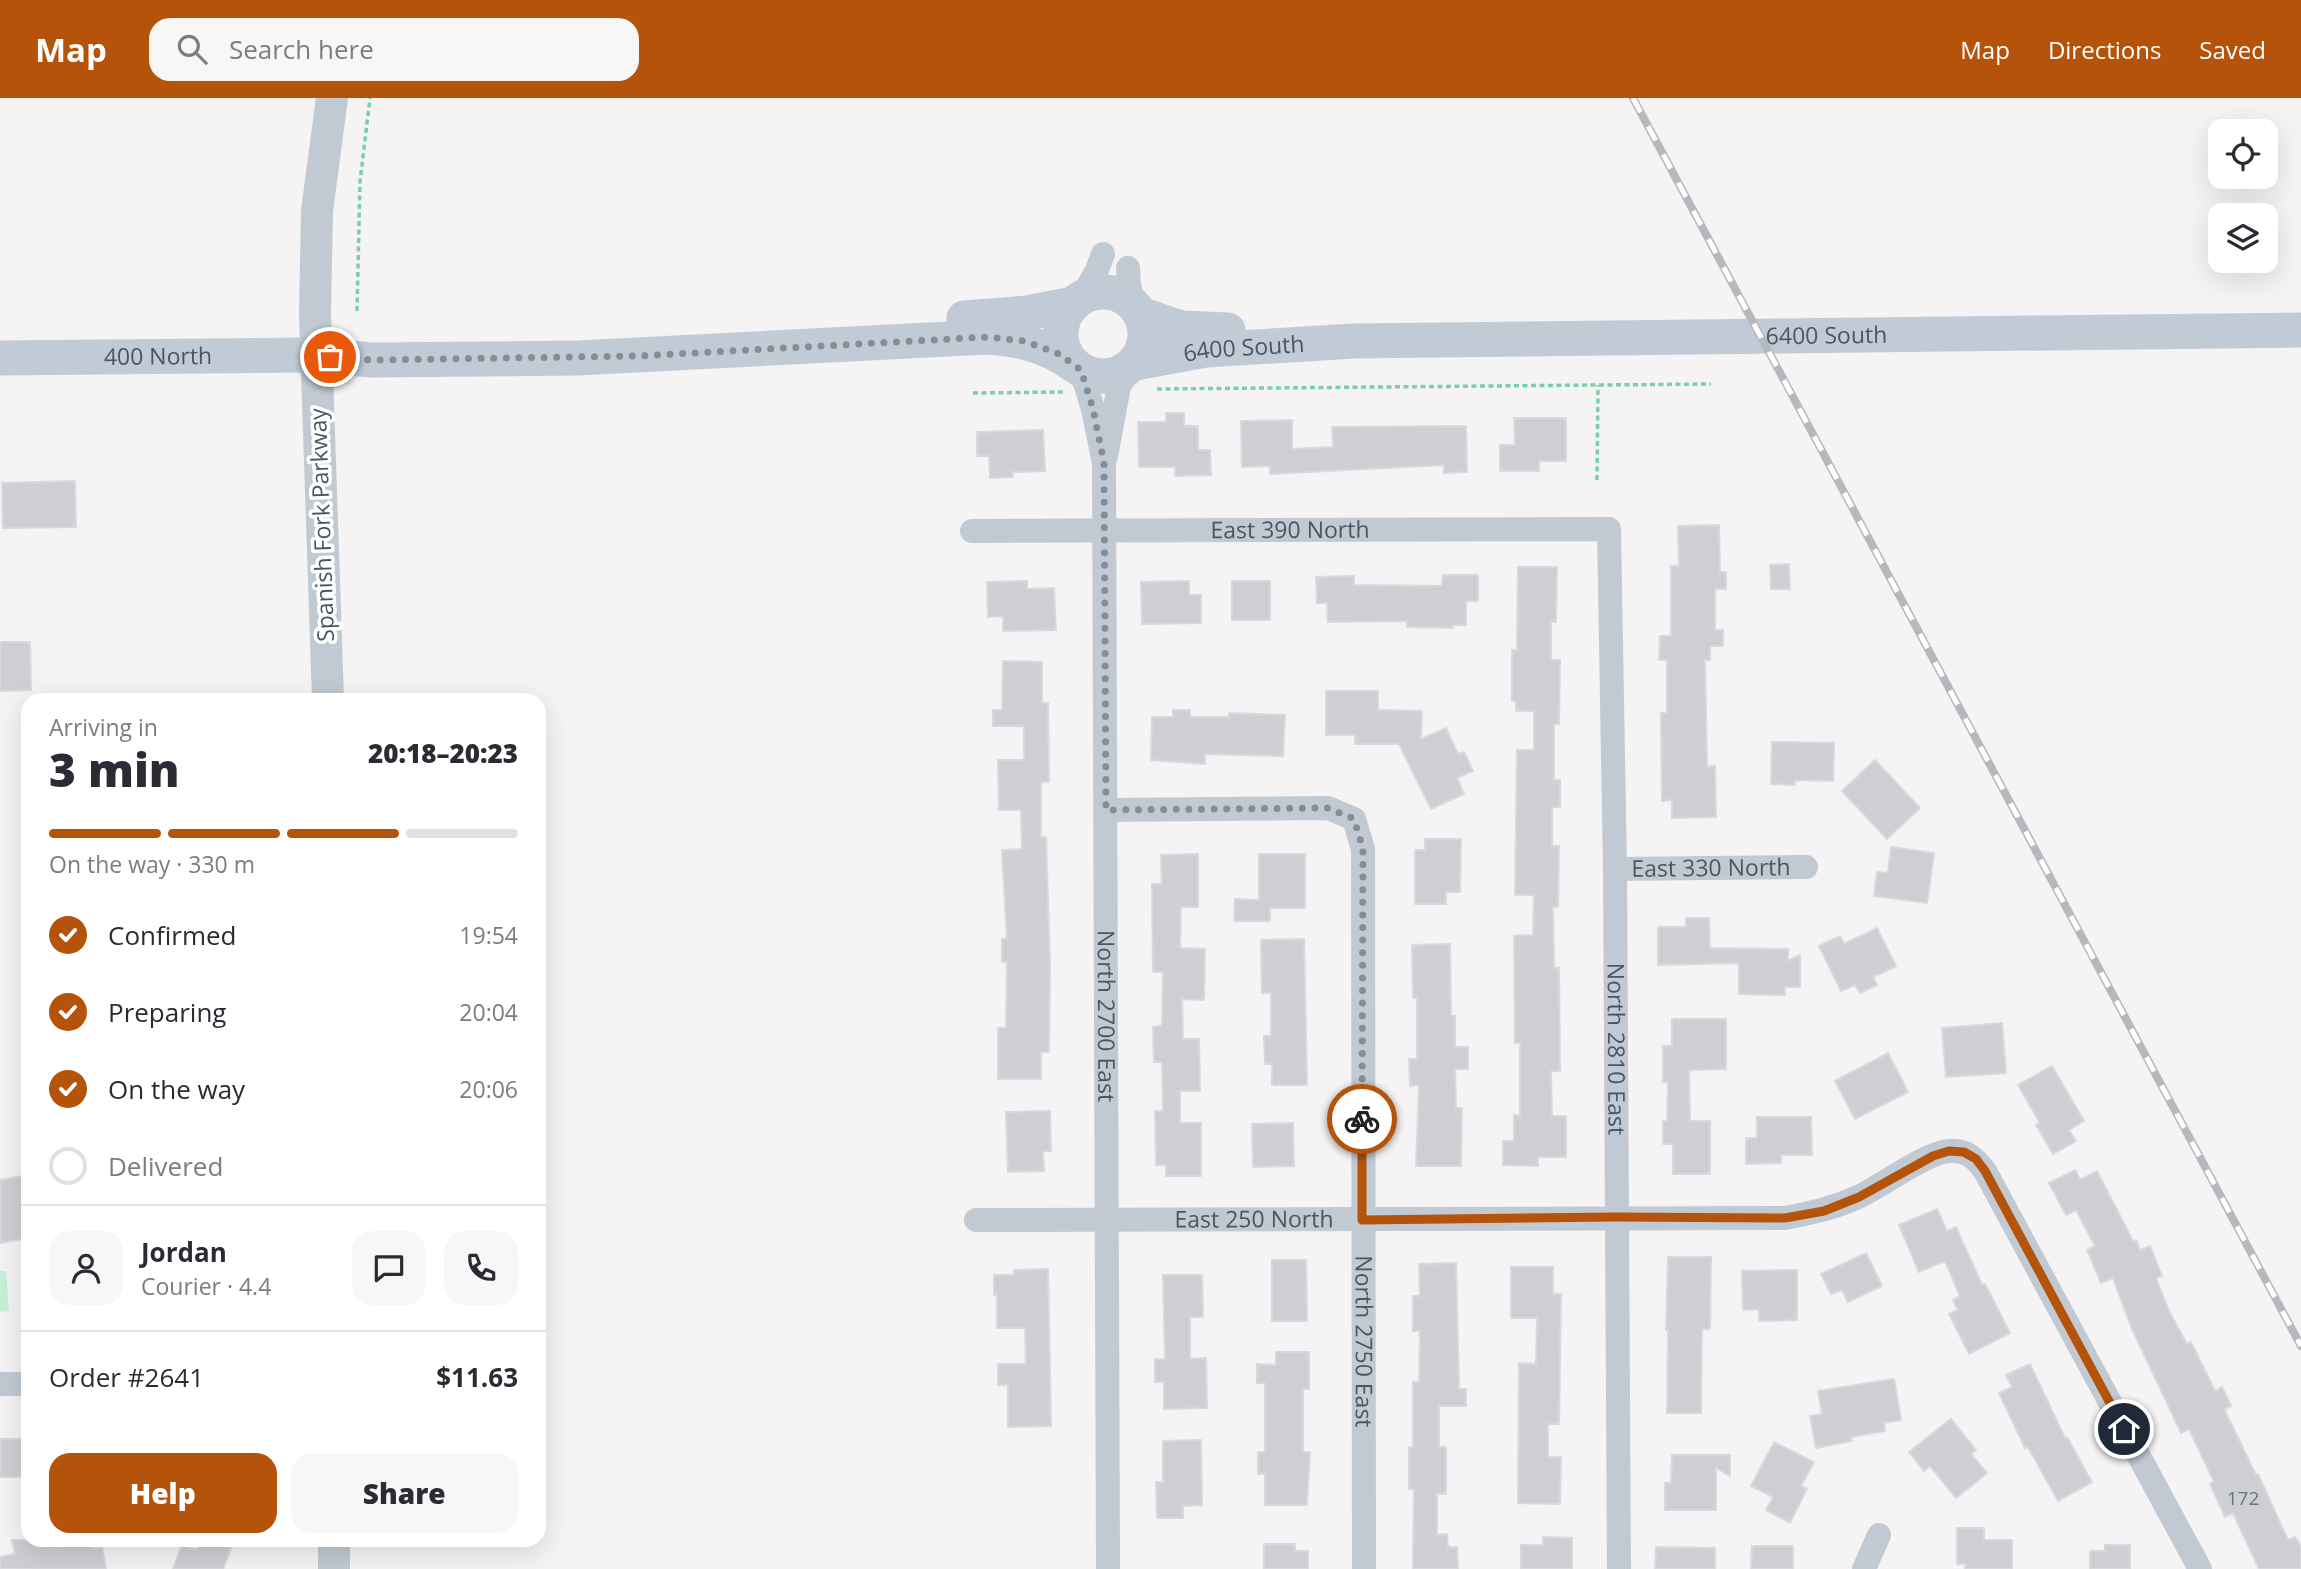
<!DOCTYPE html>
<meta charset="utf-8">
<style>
:root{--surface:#fff;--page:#f7f7f7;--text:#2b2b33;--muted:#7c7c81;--line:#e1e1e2;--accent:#b45309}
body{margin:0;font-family:"Open Sans",sans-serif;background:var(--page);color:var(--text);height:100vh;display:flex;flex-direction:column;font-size:26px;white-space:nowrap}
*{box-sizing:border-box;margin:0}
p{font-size:23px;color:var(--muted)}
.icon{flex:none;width:38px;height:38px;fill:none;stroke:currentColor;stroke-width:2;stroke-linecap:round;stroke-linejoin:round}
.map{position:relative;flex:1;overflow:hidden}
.drawer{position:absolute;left:21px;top:595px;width:525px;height:854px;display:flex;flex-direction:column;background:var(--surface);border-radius:21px;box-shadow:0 7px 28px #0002}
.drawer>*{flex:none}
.fabs{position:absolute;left:2208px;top:21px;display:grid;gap:14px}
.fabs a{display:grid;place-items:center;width:70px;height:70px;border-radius:14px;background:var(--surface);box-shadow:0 7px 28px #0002;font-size:35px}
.pin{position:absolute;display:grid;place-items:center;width:60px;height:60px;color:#fff;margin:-30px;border:4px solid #fff;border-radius:50%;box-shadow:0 2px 7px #0007}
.courier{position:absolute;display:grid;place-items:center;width:70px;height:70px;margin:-35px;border:5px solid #b45309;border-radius:50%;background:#fff;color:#222;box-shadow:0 2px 9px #0007}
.head em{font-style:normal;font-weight:800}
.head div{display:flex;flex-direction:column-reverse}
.head{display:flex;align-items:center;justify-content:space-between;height:119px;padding:0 28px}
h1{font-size:46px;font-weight:800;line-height:52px}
.bar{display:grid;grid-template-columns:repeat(4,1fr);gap:10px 7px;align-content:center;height:84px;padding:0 28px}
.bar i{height:9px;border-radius:5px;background:var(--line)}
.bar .active{background:var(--accent)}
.bar p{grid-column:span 4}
.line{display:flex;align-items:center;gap:18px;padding:0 28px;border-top:2px solid var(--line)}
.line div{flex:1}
.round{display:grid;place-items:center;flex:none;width:74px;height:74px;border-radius:21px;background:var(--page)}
ol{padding:0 28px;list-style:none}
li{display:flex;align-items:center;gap:21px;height:77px}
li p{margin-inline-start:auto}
li .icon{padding:7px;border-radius:50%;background:var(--accent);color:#fff;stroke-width:4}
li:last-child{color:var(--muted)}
li i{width:38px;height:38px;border:4px solid var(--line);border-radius:50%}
.cta{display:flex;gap:14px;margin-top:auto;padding:14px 28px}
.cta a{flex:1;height:80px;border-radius:21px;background:var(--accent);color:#fff;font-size:28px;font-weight:800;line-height:80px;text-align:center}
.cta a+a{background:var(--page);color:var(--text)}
header{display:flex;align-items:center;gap:42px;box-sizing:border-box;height:98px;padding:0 35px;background:var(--accent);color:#fff}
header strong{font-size:33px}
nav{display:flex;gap:38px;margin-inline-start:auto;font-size:24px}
.search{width:490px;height:63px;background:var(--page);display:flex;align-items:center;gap:18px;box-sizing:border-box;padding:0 24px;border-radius:21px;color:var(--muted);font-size:26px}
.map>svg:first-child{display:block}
</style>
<header>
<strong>Map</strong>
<div class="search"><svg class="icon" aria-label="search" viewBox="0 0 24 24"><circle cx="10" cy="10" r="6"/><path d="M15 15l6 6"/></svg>Search here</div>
<nav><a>Map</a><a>Directions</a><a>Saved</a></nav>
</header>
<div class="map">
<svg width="2301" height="1471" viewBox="0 0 2301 1471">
<rect width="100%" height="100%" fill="#f5f3f3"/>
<path fill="#c3f1d5" d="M0 1173H6L9 1213 0 1214Z"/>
<g fill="#cdcfd5" stroke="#d7d9de" stroke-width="2">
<path d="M1166 315H1184V328H1198V352H1210L1211 377 1175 378V369H1139L1138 324H1166Z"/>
<path d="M1514 320H1566V363H1539V373H1500V347H1515Z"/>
<path d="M1292 322V351L1333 349 1332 329 1466 328 1467 374 1444 375V367L1270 376V368L1242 369 1241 323Z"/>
<path d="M1043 332 1045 373 1013 374V379L990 380 989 358H977V334Z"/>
<path d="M75 383 76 429 3 430 2 385Z"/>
<path d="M1719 427 1720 474H1726V491H1715V532H1723V548H1710V562H1705L1707 669 1715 668 1716 719 1672 720V702L1662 703 1661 615H1667V562H1659L1660 538H1671V468H1679L1678 428Z"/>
<path d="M1789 466 1790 491H1771L1770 467Z"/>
<path d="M1518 469H1557L1556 524H1551V562H1560L1559 626H1554V682H1560V709H1552V748H1559L1558 809H1553L1554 870H1559L1560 973H1551L1552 1018H1566V1059H1538V1068L1503 1067V1043H1514V1017L1520 1018V945H1515L1514 838 1533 837 1534 797H1515L1517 652H1534V613H1516V603H1512V552H1517Z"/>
<path d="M1443 477H1478V503H1466V527H1453V530L1407 529V523L1328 524 1327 505H1317L1316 479 1354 478V487L1442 488Z"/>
<path d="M1027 483V491L1054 490 1056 532 1003 533V518L988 519 987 484Z"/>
<path d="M1189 483V497H1201V525L1142 526 1141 484Z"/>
<rect x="1232" y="483" width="38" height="39"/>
<path d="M0 544H30L31 592 0 593Z"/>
<path d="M1003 563 1042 564V605H1048L1049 684H1041V739H1046L1050 867 1049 954H1041V981H998V930H1006L1007 864H1002V841H1007L1002 752 1022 751 1021 712H999L998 662H1024V628H993V612H1002Z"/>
<path d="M1326 593H1378V612L1422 613 1421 641 1446 630 1458 656 1464 654 1473 673 1457 680 1464 696 1431 711 1399 646H1355V637H1326Z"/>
<path d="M1173 612H1190V619H1229V615L1285 617 1283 658 1205 656V666L1151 662 1152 619H1173Z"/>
<path d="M1772 644 1834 645 1833 683 1795 682V687L1771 686Z"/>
<path d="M1875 662 1920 710 1887 741 1842 693Z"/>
<path d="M1425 741H1461L1460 794H1446V806H1415V752H1425Z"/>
<path d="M1891 749 1934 755 1927 805 1874 798 1877 774 1888 775Z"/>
<path d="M1198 756V809H1181L1180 850 1205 851 1204 902 1182 901 1183 941H1199L1200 993H1180V1025H1201V1078H1166V1067H1156L1155 1013H1163L1162 964H1154L1153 929 1162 928 1163 874H1153L1152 786H1162L1161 757Z"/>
<path d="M1259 756H1305V810H1270V823H1234L1235 801 1259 802Z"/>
<path d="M1686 820H1709L1710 850 1788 851V863L1800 857V889H1785V897L1739 896V865L1658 867V829H1686Z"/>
<path d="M1877 830 1896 868 1873 879 1877 887 1860 895 1855 887 1841 893 1819 848 1840 838 1844 846Z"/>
<path d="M1304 841 1307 987H1272V966H1265L1264 938H1271V895H1262L1261 842Z"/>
<path d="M1450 846 1451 918H1455V949H1468V971H1455L1456 1010H1462L1461 1068H1416L1419 987 1410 988 1409 961H1417V900H1413L1412 847Z"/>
<path d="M1672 921H1726V971L1689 972 1690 1023H1710V1076H1673V1046H1663V1023H1667L1668 984H1663V948H1672Z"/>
<path d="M2002 925 2006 975 1946 979 1942 930Z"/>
<path d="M1888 955 1908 994 1855 1021 1835 983Z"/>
<path d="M2052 968 2084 1023 2069 1032 2076 1043 2053 1056 2036 1027 2040 1025 2018 987Z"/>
<path d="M1050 1013 1051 1053H1043L1044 1073 1008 1074 1006 1014Z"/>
<path d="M1757 1019H1811L1812 1057H1781V1065L1746 1066V1040H1757Z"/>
<path d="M1293 1025 1294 1068 1253 1069 1252 1026Z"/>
<path d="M2075 1072 2080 1082 2097 1073 2133 1143 2136 1142 2140 1152 2150 1148 2162 1178 2156 1180 2169 1213 2187 1246 2191 1244 2215 1293 2222 1289 2231 1308 2224 1311 2256 1377 2258 1376 2288 1442 2295 1439 2301 1449V1471H2259L2233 1415 2225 1419 2210 1386 2214 1384 2189 1331 2181 1335 2132 1231 2113 1180 2101 1185 2087 1152 2095 1148 2076 1112 2066 1117 2049 1085Z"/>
<path d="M28 1077V1140L0 1145V1082Z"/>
<path d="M1937 1111 1947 1133 1956 1129 1982 1187 1985 1186 2010 1235 1969 1256 1949 1216 1958 1212 1953 1202 1960 1198 1945 1163 1919 1174 1899 1127Z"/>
<path d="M1866 1155 1882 1188 1848 1204 1842 1192 1831 1196 1821 1176Z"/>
<path d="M1668 1159H1711L1710 1231H1702L1701 1315H1667L1668 1232H1666Z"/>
<path d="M1272 1162H1306L1307 1223H1272Z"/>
<path d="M1456 1165 1459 1291H1466V1308H1439V1349H1446V1396H1437V1437L1447 1436 1448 1449H1457L1458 1471H1413L1414 1391H1409V1349H1413V1284H1419L1420 1233H1413V1198H1420L1419 1166Z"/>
<path d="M1511 1169H1553V1196H1561L1559 1326H1548V1359H1561L1560 1406 1518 1405 1519 1265 1536 1266 1537 1220H1511Z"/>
<path d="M1048 1171 1051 1328 1008 1329V1287H998V1266H1026L1025 1230H997V1197H994V1177H1014V1172Z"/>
<path d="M1797 1172V1222L1759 1223V1211L1743 1212 1742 1173Z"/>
<path d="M1163 1177H1202L1203 1219H1190V1261L1206 1260 1207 1310 1164 1311V1284H1155V1261H1165Z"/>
<path d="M1276 1254H1309V1291H1303V1354H1310L1307 1407H1265V1376H1258V1354H1265V1285H1257V1266L1276 1267Z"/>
<path d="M2030 1266 2065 1340 2067 1339 2092 1384 2058 1403 2028 1349 2025 1350 1999 1295 2012 1289 2006 1277Z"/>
<path d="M1894 1281 1901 1322 1884 1325 1885 1333 1851 1339 1852 1343 1816 1350 1810 1318 1822 1316 1818 1293Z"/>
<path d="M1951 1321 1976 1352 1971 1356 1987 1375 1956 1400 1930 1368 1924 1373 1909 1354Z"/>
<rect x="0" y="1341" width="28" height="38"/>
<path d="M1201 1342 1202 1407 1183 1408V1420H1157L1156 1384H1163V1343Z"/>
<path d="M1774 1344 1814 1364 1801 1388 1807 1391 1790 1425 1766 1412 1773 1399 1751 1388Z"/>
<path d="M1672 1357H1730V1378L1716 1370V1412H1665V1385H1671Z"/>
<path d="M1957 1430H1984V1442H2012V1471H1965V1466H1957Z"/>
<path d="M1543 1439 1572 1440V1471H1521V1447H1543Z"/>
<path d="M12 1442H92L94 1451 102 1449 106 1471H0V1459L15 1456Z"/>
<path d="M200 1442H234L223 1471H173L182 1447 197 1452Z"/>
<path d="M1264 1446H1295V1453H1308V1471H1264Z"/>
<path d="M2105 1447H2130V1471H2090V1453H2105Z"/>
<path d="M1752 1448H1793V1471H1751Z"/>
<path d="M1656 1449 1715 1450V1471H1655Z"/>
</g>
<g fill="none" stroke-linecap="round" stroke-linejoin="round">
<g stroke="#7ad0a6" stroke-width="3.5" stroke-dasharray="5 3.5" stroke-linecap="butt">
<path d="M357 213 360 84 370 0"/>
<path d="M1157 291 1711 286"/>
<path d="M973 295 1064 294"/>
<path d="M1597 382 1598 287"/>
</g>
<g stroke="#c1cad2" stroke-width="24">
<path d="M1128 170 1129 187 1134 207"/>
<path d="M1082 199 1097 172 1103 156"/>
<path id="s1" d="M1081 272 1093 311 1104 365 1108 1471"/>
<path d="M1106 358 1119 288 1133 267"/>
<path id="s2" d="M972 433 1609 431 1615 771 1619 1471"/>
<path id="s3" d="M1106 712 1328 710 1354 721 1363 751 1364 1471"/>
<path id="s4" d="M1615 771 1806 769"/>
<path id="s5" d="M976 1122 1785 1120C1811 1115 1834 1110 1858 1099 1882 1088 1925 1055 1949 1053 1966 1051 1976 1061 1985 1073L2200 1471"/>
<path d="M0 1286H28"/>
<path d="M1864 1471 1879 1437"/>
</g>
<g stroke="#c1cad2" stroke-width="32">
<path d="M328 602 315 215 317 113 332 0"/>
<path d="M334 1442V1471"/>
</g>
<g stroke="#c1cbd6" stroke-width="35">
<circle cx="1103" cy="236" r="42"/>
<path d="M1140 216 1181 230 1228 232"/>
<path d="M964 220 1027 215 1073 206"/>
<path id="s6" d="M0 260 316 257 372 262 578 260 987 239C1018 241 1046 247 1072 266"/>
<path id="s7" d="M1135 265 1206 252 1354 243 2301 232"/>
</g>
<g stroke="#b5b8bd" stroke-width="8">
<path id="rail" d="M1633 0 2301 1248"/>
</g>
<use href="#rail" stroke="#fff" stroke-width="5" stroke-dasharray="16" stroke-linecap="butt"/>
</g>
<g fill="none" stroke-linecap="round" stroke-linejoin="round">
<path stroke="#868d94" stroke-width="7" stroke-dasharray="0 12.6" d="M330 259 373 262 639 258 987 239 1024 243 1059 256 1081 272 1093 311 1104 365 1106 712 1328 710 1354 721 1363 751 1362 1021"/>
<path stroke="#b45309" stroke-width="9" d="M1362 1021V1122L1615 1119 1785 1120 1824 1113 1859 1099 1933 1058 1949 1053 1964 1054 1976 1061 1985 1073 2124 1331"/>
</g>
<g text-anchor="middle" stroke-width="7" stroke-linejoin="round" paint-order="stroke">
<g font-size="19" fill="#6b747e">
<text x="2243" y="1407">172</text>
</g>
<g font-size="23" fill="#4a5661" stroke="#fff">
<text dy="8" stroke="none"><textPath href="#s7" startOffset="693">6400 South</textPath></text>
<text dy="8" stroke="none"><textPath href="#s7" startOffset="110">6400 South</textPath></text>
<text dy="8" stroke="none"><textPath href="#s6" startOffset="158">400 North</textPath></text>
<text transform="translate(322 427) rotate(-92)" y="8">Spanish Fork Parkway</text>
<text dy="8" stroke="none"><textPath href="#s2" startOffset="318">East 390 North</textPath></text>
<text dy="8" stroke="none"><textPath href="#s4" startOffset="96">East 330 North</textPath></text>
<text dy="8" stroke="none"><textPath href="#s1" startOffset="649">North 2700 East</textPath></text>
<text dy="8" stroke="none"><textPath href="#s2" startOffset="1157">North 2810 East</textPath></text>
<text dy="8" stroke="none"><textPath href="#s5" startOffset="278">East 250 North</textPath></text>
<text dy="8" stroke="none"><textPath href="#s3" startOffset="774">North 2750 East</textPath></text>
</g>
</g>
</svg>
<div class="fabs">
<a><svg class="icon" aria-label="locate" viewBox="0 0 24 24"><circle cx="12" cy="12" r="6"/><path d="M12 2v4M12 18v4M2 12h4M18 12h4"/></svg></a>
<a><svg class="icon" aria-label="layers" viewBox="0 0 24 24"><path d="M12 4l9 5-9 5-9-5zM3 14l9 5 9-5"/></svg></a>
</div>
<div class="pin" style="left:330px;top:259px;background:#ea580c"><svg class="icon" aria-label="bag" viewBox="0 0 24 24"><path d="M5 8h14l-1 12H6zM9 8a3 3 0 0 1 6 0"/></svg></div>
<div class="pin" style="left:2124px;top:1331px;background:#1f2937"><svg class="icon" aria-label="home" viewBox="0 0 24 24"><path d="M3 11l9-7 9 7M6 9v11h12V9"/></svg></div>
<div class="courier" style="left:1362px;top:1021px"><svg class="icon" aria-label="bike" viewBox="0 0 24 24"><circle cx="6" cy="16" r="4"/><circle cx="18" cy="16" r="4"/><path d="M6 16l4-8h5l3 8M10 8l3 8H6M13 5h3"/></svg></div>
<section class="drawer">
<div class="head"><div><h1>3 min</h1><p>Arriving in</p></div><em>20:18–20:23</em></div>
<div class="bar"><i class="active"></i><i class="active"></i><i class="active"></i><i></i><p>On the way · 330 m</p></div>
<ol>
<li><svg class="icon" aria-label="check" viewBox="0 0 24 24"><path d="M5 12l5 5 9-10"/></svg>Confirmed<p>19:54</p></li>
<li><svg class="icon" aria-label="check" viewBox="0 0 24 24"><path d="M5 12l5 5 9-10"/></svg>Preparing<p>20:04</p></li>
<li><svg class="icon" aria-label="check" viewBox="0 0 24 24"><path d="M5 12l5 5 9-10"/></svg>On the way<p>20:06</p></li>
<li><i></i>Delivered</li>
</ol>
<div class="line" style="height:126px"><a class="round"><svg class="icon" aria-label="person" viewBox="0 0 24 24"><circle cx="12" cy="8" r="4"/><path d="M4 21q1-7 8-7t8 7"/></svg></a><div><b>Jordan</b><p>Courier · 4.4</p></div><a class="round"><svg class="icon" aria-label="chat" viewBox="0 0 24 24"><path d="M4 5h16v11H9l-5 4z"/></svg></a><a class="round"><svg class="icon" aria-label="phone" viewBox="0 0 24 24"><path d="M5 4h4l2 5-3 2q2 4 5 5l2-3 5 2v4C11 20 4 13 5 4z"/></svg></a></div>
<div class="line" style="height:91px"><div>Order #2641</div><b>$11.63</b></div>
<div class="cta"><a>Help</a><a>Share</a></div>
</section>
</div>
